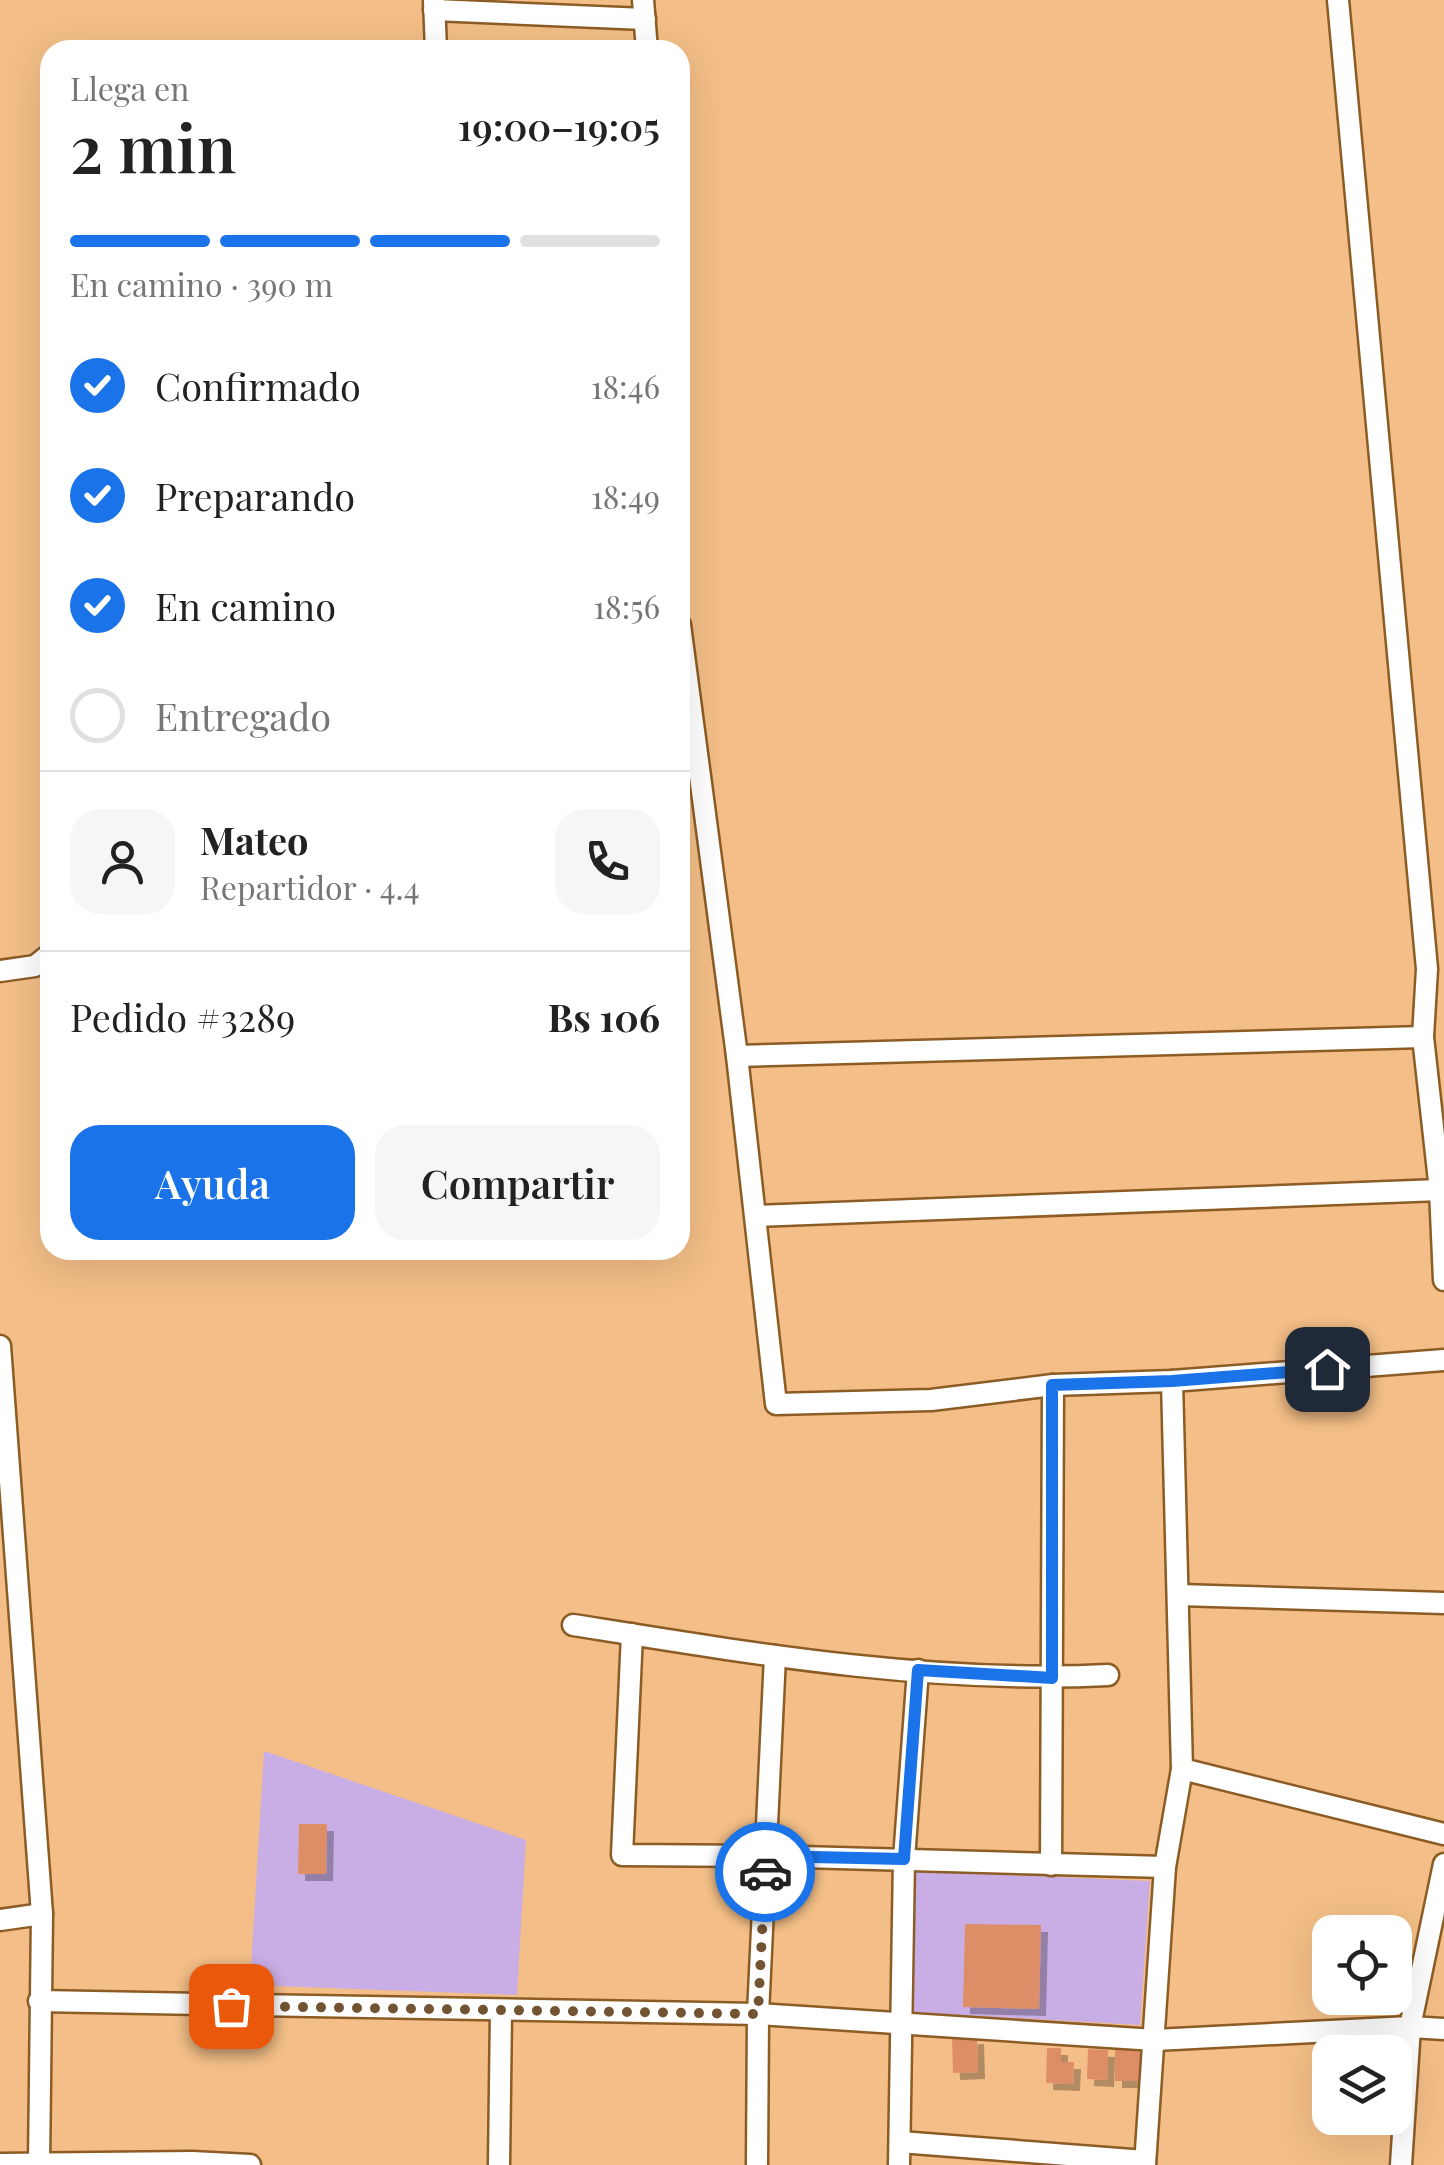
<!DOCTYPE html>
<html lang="es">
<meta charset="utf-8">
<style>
:root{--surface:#fff;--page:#f6f6f6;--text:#222;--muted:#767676;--line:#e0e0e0;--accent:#1a73e8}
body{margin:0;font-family:"Playfair Display",serif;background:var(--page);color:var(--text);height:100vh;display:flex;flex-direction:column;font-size:38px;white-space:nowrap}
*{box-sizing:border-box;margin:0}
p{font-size:32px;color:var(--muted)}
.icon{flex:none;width:55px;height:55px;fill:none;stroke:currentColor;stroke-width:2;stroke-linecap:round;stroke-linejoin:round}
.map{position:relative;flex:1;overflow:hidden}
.panel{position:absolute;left:40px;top:40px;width:650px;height:1220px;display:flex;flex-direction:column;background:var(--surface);border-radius:30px;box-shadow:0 10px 40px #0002}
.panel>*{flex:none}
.controls{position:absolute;left:1312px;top:1915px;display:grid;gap:20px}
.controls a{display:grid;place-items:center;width:100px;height:100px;border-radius:20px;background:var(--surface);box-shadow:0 10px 40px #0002;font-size:50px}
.pin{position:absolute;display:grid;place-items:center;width:85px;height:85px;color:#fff;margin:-42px;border-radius:20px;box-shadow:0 5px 15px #0006}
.courier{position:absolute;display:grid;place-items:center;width:100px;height:100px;margin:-50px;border:8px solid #1a73e8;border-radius:50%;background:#fff;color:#222;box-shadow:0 2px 12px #0007}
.headline em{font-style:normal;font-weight:600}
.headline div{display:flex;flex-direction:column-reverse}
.headline{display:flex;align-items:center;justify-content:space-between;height:170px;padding:0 30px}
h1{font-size:65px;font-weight:600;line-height:75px}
.bar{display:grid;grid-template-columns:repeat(4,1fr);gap:15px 10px;align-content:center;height:120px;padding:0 30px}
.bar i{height:12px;border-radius:8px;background:var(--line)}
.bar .selected{background:var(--accent)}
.bar p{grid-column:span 4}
.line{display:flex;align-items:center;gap:25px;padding:0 30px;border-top:2px solid var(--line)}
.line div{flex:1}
.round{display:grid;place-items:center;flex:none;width:105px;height:105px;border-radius:30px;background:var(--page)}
ol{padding:0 30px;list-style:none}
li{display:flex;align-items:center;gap:30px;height:110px}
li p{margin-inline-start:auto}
li .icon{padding:10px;border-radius:50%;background:var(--accent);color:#fff;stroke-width:4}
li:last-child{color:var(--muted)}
li i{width:55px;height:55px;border:5px solid var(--line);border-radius:50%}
.button{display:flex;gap:20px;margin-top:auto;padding:20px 30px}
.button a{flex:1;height:115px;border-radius:30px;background:var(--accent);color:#fff;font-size:40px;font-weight:600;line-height:115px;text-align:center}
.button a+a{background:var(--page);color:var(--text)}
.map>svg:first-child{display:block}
</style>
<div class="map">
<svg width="1444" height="2165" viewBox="0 0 1444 2165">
<defs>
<filter id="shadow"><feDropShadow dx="7" dy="7" stdDeviation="0" flood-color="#0004"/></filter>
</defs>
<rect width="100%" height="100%" fill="#f3be87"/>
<g fill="#c9aee5">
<path d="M264 1751 526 1840 517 1995 250 1985Z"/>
<path d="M913 1871 1150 1881 1140 2025 909 2012Z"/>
</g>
<g fill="#de8e66" filter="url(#shadow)">
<path d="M299 1824H327L326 1874H298Z"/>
<path d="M965 1924 1041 1925 1039 2009 963 2007Z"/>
<path d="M977 2037 978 2072 953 2073 952 2038Z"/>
<path d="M1047 2048H1061V2062H1074L1073 2084 1046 2083Z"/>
<path d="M1088 2049 1108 2050 1107 2080 1087 2079Z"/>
<path d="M1115 2049 1145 2050V2081H1115Z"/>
</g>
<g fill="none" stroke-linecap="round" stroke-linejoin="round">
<g stroke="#8c5c25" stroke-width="25">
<g id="minor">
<path d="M434 0 436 50"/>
<path d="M643 0 647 50"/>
<path d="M1338 0 1427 969 1423 1037 1440 1190 1444 1280"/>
<path d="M434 10 645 19"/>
<path d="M680 625 737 1056 776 1404 931 1400 1053 1385 1172 1381 1444 1360"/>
<path d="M0 971 35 966 50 954"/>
<path d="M737 1056 1423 1037"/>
<path d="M756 1216 1440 1190"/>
<path d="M0 1346 42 1914 39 2165"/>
<path d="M1172 1381 1182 1769 1444 1834"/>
<path d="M1179 1595 1444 1603"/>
<path d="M573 1625C749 1653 930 1684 1108 1675"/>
<path d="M632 1634 622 1855 766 1856 1165 1867"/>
<path d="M1051 1865 1053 1385"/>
<path d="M0 1920 42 1914"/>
<path d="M39 2001 758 2014 1155 2040 1410 2027 1444 2029"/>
<path d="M900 2142 1145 2161"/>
<path d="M0 2164 192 2162 250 2165"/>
<path d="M499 2165 501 2011"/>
<path d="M757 2165 758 2014 775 1656"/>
<path d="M899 2165 904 1859 918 1670"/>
<path d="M1145 2165 1165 1867 1182 1769"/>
<path d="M1401 2165 1410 2027 1444 1864"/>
</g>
</g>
<use href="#minor" stroke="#fff" stroke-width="20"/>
</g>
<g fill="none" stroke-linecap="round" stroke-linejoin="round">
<path stroke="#735432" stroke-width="10" stroke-dasharray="0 18" d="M231 2006 758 2014 765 1872"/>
<path stroke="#1a73e8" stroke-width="12" d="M765 1872 766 1856 904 1859 918 1670 1052 1678V1385L1172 1381 1327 1369"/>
</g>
</svg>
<div class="controls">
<a><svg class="icon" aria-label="locate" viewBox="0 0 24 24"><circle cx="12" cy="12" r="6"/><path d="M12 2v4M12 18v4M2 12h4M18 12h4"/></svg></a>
<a><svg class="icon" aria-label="layers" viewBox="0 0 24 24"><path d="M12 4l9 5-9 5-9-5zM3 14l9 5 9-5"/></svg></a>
</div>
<div class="pin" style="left:231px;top:2006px;background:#ea580c"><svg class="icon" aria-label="bag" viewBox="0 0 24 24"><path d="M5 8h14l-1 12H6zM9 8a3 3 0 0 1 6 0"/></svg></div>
<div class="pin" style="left:1327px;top:1369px;background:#1f2937"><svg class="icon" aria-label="home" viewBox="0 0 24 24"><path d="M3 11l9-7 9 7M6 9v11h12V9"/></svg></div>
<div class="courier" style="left:765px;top:1872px"><svg class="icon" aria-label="car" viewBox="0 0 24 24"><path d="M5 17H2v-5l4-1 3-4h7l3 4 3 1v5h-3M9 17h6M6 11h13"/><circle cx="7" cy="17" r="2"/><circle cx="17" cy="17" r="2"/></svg></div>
<section class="panel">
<div class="headline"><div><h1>2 min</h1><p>Llega en</p></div><em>19:00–19:05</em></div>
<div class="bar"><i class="selected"></i><i class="selected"></i><i class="selected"></i><i></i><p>En camino · 390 m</p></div>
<ol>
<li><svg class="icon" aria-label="check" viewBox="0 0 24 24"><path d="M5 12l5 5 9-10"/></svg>Confirmado<p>18:46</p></li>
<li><svg class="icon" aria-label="check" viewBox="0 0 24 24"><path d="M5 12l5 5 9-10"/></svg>Preparando<p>18:49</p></li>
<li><svg class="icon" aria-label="check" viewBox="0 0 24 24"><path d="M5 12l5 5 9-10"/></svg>En camino<p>18:56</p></li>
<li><i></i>Entregado</li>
</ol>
<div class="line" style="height:180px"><a class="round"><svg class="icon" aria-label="person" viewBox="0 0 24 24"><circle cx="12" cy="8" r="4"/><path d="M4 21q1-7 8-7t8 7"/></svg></a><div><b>Mateo</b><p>Repartidor · 4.4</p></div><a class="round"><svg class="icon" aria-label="phone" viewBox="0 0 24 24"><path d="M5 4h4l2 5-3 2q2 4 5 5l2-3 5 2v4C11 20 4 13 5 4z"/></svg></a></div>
<div class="line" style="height:130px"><div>Pedido #3289</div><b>Bs 106</b></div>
<div class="button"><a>Ayuda</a><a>Compartir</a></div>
</section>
</div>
